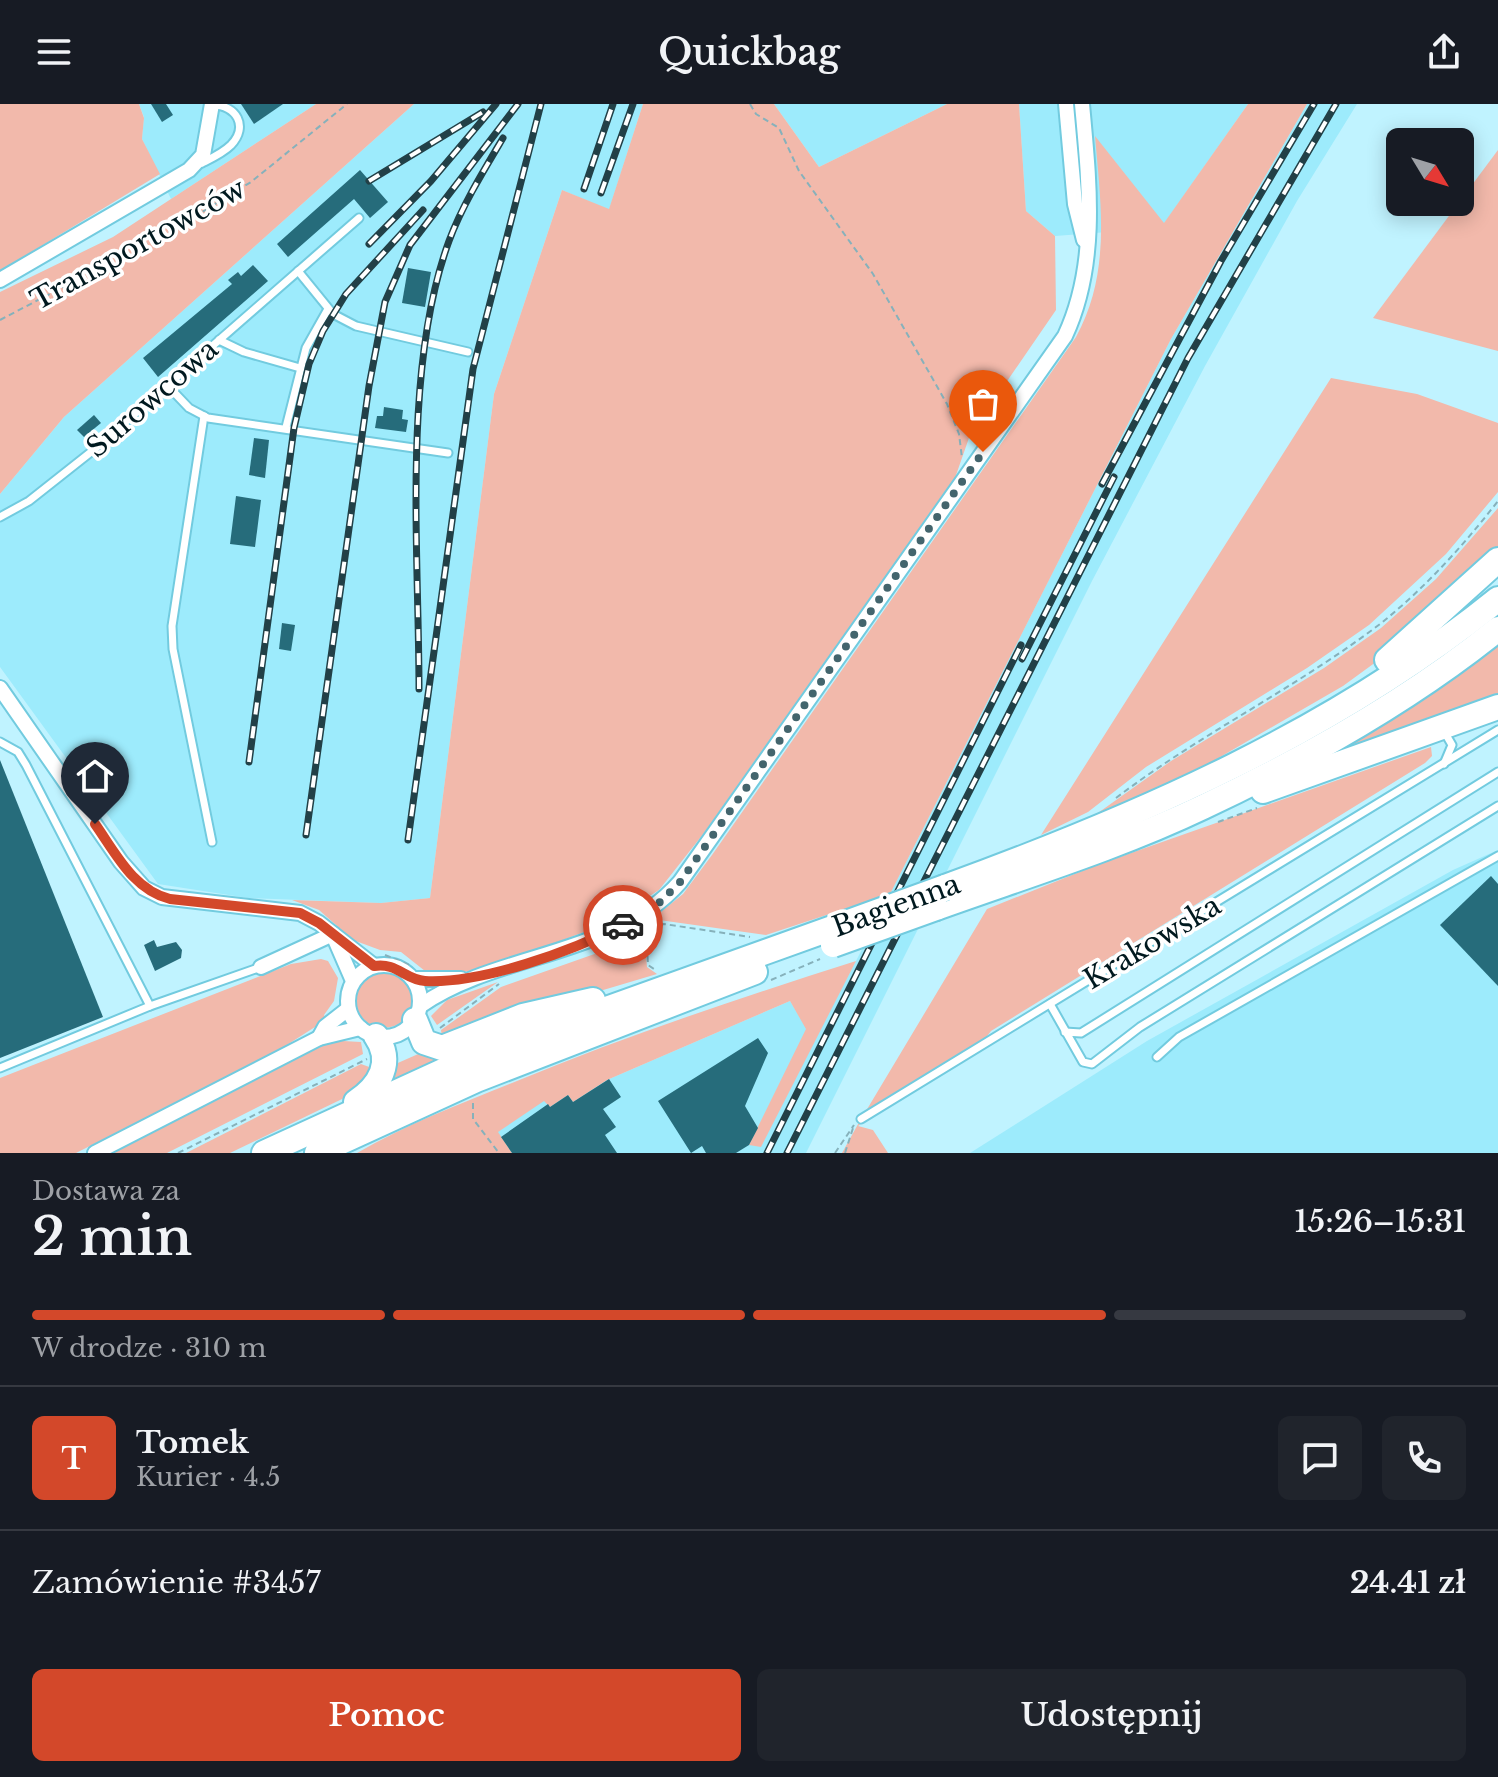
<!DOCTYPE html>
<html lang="pl">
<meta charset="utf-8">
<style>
:root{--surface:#171b24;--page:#20242c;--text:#f1f3f6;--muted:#9ea1a6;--line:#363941;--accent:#d3482a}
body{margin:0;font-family:"Libre Baskerville",serif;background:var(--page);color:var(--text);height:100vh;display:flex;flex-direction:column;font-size:30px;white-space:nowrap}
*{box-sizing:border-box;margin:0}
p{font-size:26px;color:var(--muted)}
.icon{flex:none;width:44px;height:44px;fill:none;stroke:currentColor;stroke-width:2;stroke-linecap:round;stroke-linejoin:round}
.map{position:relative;height:1049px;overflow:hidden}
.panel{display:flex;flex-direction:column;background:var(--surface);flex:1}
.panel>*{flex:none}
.needle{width:52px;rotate:128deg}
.buttons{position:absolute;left:1386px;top:24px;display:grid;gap:16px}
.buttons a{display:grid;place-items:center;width:88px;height:88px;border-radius:12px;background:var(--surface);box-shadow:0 4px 20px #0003;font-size:40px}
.pin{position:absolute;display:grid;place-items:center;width:68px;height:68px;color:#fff;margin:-82px -34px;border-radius:50% 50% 50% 0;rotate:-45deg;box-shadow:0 0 8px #0007}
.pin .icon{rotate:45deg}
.courier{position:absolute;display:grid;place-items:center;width:80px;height:80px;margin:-40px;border:6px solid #d3482a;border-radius:50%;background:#fff;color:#222;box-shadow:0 2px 10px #0007}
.headline em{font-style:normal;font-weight:600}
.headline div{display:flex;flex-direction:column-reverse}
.headline{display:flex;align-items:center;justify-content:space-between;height:136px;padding:0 32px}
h1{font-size:52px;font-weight:600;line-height:60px}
.bar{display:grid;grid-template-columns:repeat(4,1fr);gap:12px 8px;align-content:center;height:96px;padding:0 32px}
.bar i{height:10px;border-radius:6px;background:var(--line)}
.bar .on{background:var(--accent)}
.bar p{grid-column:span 4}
.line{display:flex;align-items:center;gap:20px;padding:0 32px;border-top:2px solid var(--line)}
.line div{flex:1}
.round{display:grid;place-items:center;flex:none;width:84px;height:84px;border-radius:12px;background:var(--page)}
.action{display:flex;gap:16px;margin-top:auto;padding:16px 32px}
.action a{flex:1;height:92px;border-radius:12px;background:var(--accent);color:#fff;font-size:32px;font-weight:600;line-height:92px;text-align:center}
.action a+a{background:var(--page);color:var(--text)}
header{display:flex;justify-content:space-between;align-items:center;height:104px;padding:0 32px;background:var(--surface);font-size:36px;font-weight:600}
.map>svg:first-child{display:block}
</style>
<header><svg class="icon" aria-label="menu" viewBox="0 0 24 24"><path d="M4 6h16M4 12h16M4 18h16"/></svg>Quickbag<svg class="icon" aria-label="share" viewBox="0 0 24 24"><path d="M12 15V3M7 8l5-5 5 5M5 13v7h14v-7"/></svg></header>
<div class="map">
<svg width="1498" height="1049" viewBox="0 0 1498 1049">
<rect width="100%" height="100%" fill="#c0f3ff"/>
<g fill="#9debfc">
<path d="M139 0H316L171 95 142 35 144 13Z"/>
<path d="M414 0H643L609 106 562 86 494 290 430 794 381 799 248 794 158 780 0 563V390L64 313Z"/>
<path d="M774 0H947L819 63Z"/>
<path d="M1019 0H1248L1161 124 1055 132 1026 107Z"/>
<path d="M1307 0H1357L1297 97 1205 262 1092 477 806 1049H512L497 1028 544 996 568 991 573 998 607 976 790 897 807 925 750 1040 756 1042 856 857 1171 235Z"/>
<path d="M1498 746V1049H970L1147 937 1453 766Z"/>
</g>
<g fill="#f2b9ab">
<path d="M0 0H139L144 14 142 35 160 70 0 167Z"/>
<path d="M316 0H414L64 313 0 390V188L113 133Z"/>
<path d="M643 0H774L819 63 947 0H1019L1026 107 1055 132 1056 206 970 331 955 374 704 729 659 786 610 818 511 856 464 868 425 867 401 848 380 846 353 836 319 806 292 796 381 799 430 794 494 290 562 86 609 105Z"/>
<path d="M1248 0H1307L1171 235 890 790 766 831 652 815 683 790 712 751 1076 233C1111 169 1101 102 1095 32L1164 119Z"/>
<path d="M1498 46V247L1373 214Z"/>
<path d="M1331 274 1417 290 1498 319V388L1446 450 1369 521 1307 564 1146 663 1088 708 1041 731Z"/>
<path d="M1498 404V445L1391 547 1343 582 1163 686 1088 716 1171 657 1324 564 1381 524 1436 475Z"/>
<path d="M1498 533V594L1288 667Z"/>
<path d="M1431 643 1432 652 1425 659 991 927 984 936 919 976 858 1022 873 1026 888 1049H842L857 1022 987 805 1097 761Z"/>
<path d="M644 828 647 863 657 870 442 934 441 926 501 883 603 847Z"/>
<path d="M321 855 328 857 338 874 334 897 324 911 326 916 271 951 76 1049H0V974L291 860Z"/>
<path d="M856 857 761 1043 749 1041 806 925 790 897 607 976 573 998 568 991 550 1003 544 997 498 1028 512 1049H357C405 1021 460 1000 512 979 625 932 740 894 856 857Z"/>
<circle cx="384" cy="896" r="28"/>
<path d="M498 878 437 921 431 912 447 896Z"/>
<path d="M525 915 385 982 391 962 425 947Z"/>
<path d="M340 933 343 937 361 938 363 950 167 1049H109Z"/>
<path d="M361 960 372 964 367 983 230 1049H186Z"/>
</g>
<g fill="#266c7b">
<path d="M151 0H166L173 11 162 18Z"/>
<path d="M241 0H283L254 20Z"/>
<path d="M360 66 388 98 370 114 354 95 288 153 277 140Z"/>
<path d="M253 161 268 177 158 273 143 254 232 180 228 176 238 168 241 172Z"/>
<path d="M408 164 431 168 425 203 402 199Z"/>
<path d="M384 303 403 306 402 315 408 316 406 328 375 324 377 312H383Z"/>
<path d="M94 311 101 319 84 333 77 326Z"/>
<path d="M254 334 269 336 265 374 249 371Z"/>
<path d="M236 392 261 396 255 443 230 440Z"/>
<path d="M282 519 295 521 291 547 279 545Z"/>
<path d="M0 656 103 913 0 954Z"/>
<path d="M1491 772 1498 780V882L1440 821Z"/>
<path d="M154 836 157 843 176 838 182 846 181 854 155 867 144 841Z"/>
<path d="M758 934 768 949 745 1002 758 1024 749 1041 736 1049H706L702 1042 691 1049 658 997Z"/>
<path d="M609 975 621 993 603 1005 616 1023 605 1031 617 1049H512L501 1033 548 1000 550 1003 568 991 573 998Z"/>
</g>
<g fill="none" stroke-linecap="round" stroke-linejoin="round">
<g stroke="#72cbdf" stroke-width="11">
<g id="lane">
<path d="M202 59C212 54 223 49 231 41 249 22 236 1 213 1"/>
<path d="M298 167 333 210 356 222 468 248"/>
<path d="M219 236 244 248 300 264"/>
<path d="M168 282 189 304 208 314 448 349"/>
<path d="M204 312 172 522 173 545 212 738"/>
<path d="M286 323 306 244 328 205"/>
<path d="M0 413 29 397 91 348 359 114"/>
<path d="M0 638 18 648 26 661 150 902 0 964"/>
<path d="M1444 660 1452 641 1445 629"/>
<path d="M1050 900 1083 958 1092 960 1140 923 1498 702"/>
<path d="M150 902 261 863"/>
<path d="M1065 928 1081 929 1498 668"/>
<path d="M1157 953 1179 933 1498 752"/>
<path d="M861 1015 1498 626"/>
</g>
</g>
<g stroke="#72cbdf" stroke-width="18">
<g id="street">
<path d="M1066 0 1075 100 1084 136"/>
<path d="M0 176 189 66 203 51 212 0"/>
<path d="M0 584 121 758 144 784 162 793 300 809 319 819 374 862"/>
<path d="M333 831 353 877"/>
<circle cx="384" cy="897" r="36"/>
<path d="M261 863 333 830"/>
<path d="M413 875H461"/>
<path d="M420 902C499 847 613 854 680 778L1065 232C1099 159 1089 77 1082 0"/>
<path d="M319 934 325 923 348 905"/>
<path d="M95 1049 319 934 360 924"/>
</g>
</g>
<g stroke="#72cbdf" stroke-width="28">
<g id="primary">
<path d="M1387 556 1498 456"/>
<path d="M1263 687 1498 603"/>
<path d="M945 783C1140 712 1335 627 1498 495"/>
<path d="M936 804C1025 772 1117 744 1203 703 1305 655 1410 596 1498 525"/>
<path d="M415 916 424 938 442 944 523 912 593 896"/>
<path d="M356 998C380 982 394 958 376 932"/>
<path d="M264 1049 478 951 835 823"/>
<path d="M317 1049 476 976 755 868"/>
</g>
</g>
<g stroke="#86b1bb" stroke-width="2" stroke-dasharray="6 4" stroke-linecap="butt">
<path d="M750 0 756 10 779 24 799 67 873 170 947 300 959 330 962 354"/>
<path d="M0 216 176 124 251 78 347 0"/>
<path d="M1116 694C1200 630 1296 584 1380 520 1424 485 1463 442 1498 397"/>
<path d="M1218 718 1257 704"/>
<path d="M646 822 648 861 657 867"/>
<path d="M650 822 664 820 750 833"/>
<path d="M385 851 412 862"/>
<path d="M771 876 820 855"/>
<path d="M440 924 499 880"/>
<path d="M473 999V1015L499 1049"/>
<path d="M178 1049 367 955"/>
<path d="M835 1049 854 1021"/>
<path d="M845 1049 853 1024"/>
</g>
<use href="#lane" stroke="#fff" stroke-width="7"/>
<use href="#street" stroke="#fff" stroke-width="14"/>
<use href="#primary" stroke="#fff" stroke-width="24"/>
<g stroke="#224047" stroke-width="7">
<g id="rail">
<path d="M369 77 483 8"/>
<path d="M584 85 613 0"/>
<path d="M601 89 633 0"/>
<path d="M369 140 431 77 496 0"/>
<path d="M1102 380 1221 157 1314 0"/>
<path d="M1022 555 1114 373"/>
<path d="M419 585C419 448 402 265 449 137 462 102 484 66 503 34"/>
<path d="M249 658 294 324 309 260 323 227 346 190 423 106"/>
<path d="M306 731 369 282 385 198 410 141 518 0"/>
<path d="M408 736 473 265 541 0"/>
<path d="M767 1049 1021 541"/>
<path d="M787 1049 1188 254 1336 0"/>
</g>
</g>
<use href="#rail" stroke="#fff" stroke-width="4" stroke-dasharray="12" stroke-linecap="butt"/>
<g stroke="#72cbdf" stroke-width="28" stroke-linecap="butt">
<g id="primary-bridge">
<path d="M835 823 945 783"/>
<path d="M833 841 936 804"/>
</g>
</g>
<use href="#primary-bridge" stroke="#fff" stroke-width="24"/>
</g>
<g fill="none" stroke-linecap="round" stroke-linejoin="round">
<path stroke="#43656d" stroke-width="8" stroke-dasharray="0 14.4" d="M623 821 658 800 680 778 983 348"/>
<path stroke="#d3482a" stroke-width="10" d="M95 720C115 748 133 786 170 795L300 809 319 819 374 862C397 858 405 876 425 877 482 880 572 847 623 821"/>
</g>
<g text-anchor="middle" stroke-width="7" stroke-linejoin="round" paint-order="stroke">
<g font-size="28" fill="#00191f" stroke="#fff">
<text transform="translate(138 140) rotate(-29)" y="10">Transportowców</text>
<text transform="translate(152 294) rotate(-41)" y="10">Surowcowa</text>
<text transform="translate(896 801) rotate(-20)" y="10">Bagienna</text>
<text transform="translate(1152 838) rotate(-31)" y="10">Krakowska</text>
</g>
</g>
</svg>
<div class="buttons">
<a><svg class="needle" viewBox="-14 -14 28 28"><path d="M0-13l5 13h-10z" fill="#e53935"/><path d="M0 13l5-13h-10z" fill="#9ea1a6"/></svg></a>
</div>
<div class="pin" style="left:983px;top:348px;background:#ea580c"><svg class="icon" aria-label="bag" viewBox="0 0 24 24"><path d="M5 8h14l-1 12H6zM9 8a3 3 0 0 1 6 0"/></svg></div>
<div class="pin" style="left:95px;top:720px;background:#1f2937"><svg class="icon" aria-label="home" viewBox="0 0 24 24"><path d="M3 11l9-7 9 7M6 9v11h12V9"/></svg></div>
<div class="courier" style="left:623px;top:821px"><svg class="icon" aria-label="car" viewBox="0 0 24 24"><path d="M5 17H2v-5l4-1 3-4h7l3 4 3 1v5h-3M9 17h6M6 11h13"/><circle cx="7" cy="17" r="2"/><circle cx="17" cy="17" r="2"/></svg></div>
</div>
<section class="panel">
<div class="headline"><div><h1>2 min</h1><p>Dostawa za</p></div><em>15:26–15:31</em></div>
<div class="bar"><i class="on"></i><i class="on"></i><i class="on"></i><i></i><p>W drodze · 310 m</p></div>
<div class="line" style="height:144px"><b class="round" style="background:var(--accent);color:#fff">T</b><div><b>Tomek</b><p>Kurier · 4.5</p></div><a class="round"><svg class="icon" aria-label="chat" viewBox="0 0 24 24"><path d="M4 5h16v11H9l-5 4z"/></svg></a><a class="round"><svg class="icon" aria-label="phone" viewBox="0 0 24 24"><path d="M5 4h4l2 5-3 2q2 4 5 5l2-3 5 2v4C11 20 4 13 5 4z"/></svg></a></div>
<div class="line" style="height:104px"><div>Zamówienie #3457</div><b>24.41 zł</b></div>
<div class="action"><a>Pomoc</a><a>Udostępnij</a></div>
</section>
